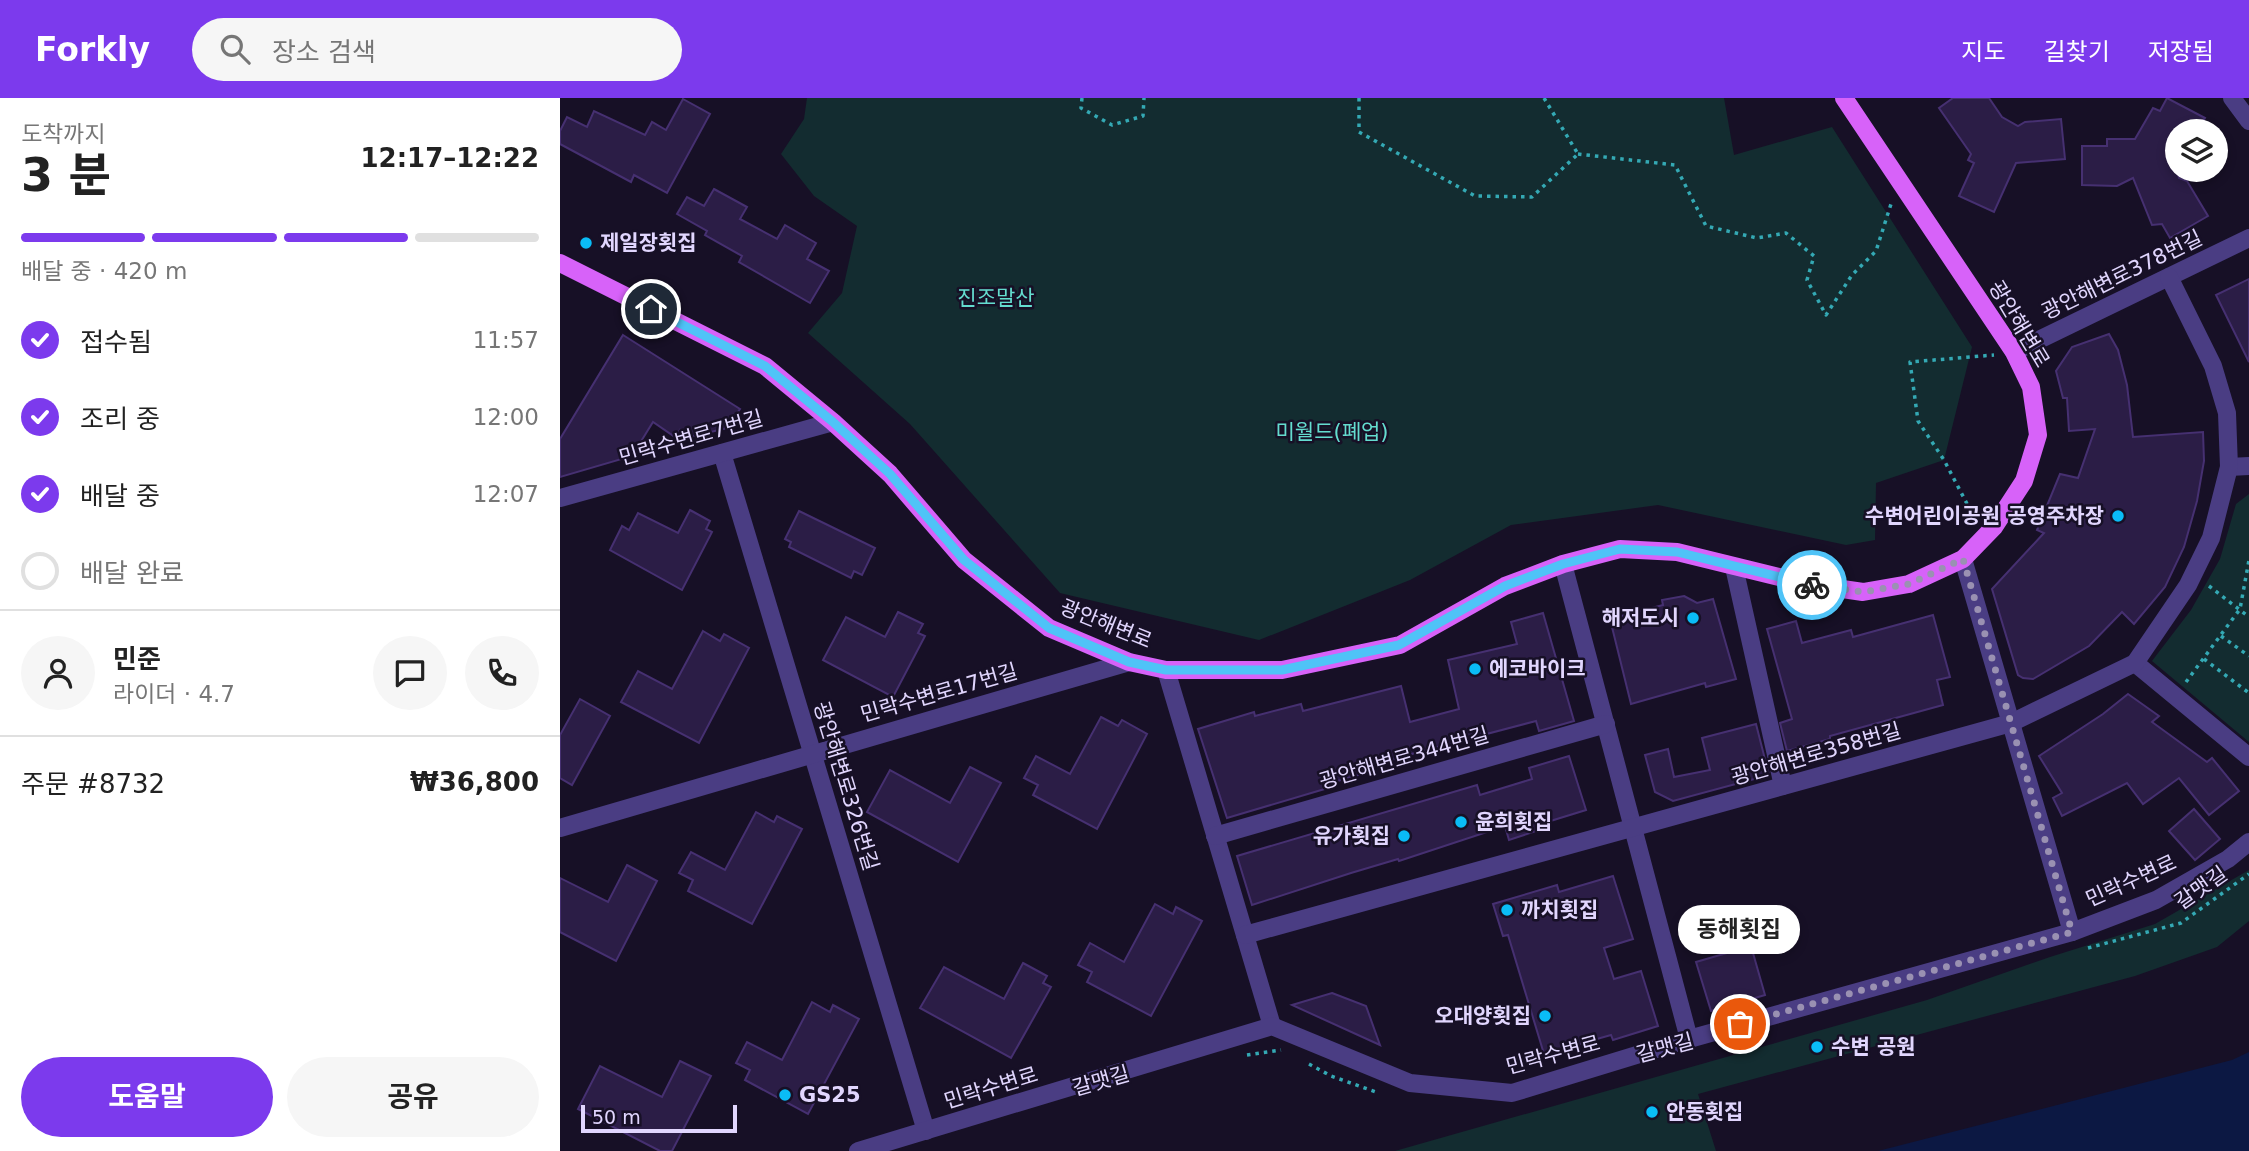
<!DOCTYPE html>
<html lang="ko">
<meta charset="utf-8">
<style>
:root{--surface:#fff;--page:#f6f6f6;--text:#222;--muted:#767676;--line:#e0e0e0;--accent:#7c3aed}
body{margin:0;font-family:"DejaVu Sans","Noto Sans KR",sans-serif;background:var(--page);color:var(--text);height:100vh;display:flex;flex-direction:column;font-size:26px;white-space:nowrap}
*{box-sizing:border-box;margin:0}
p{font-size:23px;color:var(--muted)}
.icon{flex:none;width:38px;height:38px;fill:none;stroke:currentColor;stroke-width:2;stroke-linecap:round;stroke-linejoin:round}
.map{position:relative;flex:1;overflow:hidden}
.panel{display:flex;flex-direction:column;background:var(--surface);width:560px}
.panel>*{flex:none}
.tools{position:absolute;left:1605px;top:21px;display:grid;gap:14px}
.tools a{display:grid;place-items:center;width:63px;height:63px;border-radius:50%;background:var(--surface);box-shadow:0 4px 10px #0003;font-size:35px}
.scale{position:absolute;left:21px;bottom:18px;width:156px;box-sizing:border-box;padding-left:7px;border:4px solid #e1d6fe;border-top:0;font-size:19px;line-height:24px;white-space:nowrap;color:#e1d6fe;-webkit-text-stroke:5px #171026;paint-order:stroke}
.pin{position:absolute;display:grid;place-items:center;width:60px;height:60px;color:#fff;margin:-30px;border:4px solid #fff;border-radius:50%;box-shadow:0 2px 7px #0007}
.courier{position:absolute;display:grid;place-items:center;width:70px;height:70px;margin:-35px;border:5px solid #4fc3f7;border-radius:50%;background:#fff;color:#222;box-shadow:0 2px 9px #0007}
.bubble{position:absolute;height:49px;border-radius:24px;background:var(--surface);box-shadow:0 4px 10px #0003;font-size:23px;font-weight:700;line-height:49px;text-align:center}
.overview em{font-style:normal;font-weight:700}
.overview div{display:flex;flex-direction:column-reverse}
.overview{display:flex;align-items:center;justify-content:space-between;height:119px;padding:0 21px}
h1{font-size:46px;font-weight:700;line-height:52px}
.bar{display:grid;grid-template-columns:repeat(4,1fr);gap:10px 7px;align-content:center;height:84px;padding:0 21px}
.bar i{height:9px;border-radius:5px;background:var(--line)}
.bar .on{background:var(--accent)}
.bar p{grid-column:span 4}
.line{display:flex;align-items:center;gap:18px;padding:0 21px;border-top:2px solid var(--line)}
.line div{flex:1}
.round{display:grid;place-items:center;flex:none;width:74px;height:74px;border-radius:37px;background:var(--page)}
ol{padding:0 21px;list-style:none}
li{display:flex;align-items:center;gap:21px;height:77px}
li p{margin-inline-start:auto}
li .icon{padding:7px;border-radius:50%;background:var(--accent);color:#fff;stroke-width:4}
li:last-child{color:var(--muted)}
li i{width:38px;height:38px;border:4px solid var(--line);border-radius:50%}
.button{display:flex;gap:14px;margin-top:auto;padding:14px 21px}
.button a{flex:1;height:80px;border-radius:42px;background:var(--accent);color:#fff;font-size:28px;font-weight:700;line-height:80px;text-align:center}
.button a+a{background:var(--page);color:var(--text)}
header{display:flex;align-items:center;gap:42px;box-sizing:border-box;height:98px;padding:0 35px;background:var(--accent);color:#fff}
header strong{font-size:33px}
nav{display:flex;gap:38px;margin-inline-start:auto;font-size:24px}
.search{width:490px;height:63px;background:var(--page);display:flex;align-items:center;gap:18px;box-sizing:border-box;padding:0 24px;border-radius:38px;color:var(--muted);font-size:26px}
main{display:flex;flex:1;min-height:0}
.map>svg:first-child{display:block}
</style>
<header>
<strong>Forkly</strong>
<div class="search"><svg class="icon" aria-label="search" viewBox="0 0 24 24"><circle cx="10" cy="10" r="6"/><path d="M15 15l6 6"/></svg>장소 검색</div>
<nav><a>지도</a><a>길찾기</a><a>저장됨</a></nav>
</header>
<main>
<section class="panel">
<div class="overview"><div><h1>3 분</h1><p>도착까지</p></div><em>12:17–12:22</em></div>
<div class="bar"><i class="on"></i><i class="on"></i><i class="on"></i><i></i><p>배달 중 · 420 m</p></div>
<ol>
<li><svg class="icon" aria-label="check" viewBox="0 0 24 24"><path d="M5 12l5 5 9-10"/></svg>접수됨<p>11:57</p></li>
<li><svg class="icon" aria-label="check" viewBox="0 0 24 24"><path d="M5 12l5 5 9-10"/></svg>조리 중<p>12:00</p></li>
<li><svg class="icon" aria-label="check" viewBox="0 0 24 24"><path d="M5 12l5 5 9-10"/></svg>배달 중<p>12:07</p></li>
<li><i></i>배달 완료</li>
</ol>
<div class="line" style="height:126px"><a class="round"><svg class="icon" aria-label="person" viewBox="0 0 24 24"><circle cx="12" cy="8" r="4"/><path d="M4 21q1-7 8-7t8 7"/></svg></a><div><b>민준</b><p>라이더 · 4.7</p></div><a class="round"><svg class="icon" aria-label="chat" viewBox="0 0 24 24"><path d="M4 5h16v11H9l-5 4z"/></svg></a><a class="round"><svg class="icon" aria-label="phone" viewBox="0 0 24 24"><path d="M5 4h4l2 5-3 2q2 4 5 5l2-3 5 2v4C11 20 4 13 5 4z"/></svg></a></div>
<div class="line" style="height:91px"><div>주문 #8732</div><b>₩36,800</b></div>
<div class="button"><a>도움말</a><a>공유</a></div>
</section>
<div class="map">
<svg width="1689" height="1053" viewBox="0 0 1689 1053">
<rect width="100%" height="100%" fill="#171026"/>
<g fill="#132c30">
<path d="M247 0H1164L1174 57 1272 29 1412 249 1384 362 1316 385 1315 442 1286 447 1098 407 951 427 850 482 699 542 500 495 350 326 248 235 282 195 297 128 254 98 221 56 244 21Z"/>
<path d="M1689 396V644L1592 563 1631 512 1660 461 1676 406Z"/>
<path d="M1689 772V823L1657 849 1575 878 1138 996 1156 1053H835L1367 902 1490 859 1595 826Z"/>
</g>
<path fill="#0c1843" d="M1689 954V1053H1318L1672 962Z"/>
<g fill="#2b1d46" stroke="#463071" stroke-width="2">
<path d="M1393 0H1429L1442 19 1458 28 1465 24 1501 21 1505 61 1456 65 1434 114 1399 98 1414 65 1408 62 1411 56 1379 10Z"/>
<path d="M1607 0 1645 20 1637 33H1617V72L1619 80 1627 83 1648 118 1610 140 1602 126 1592 127 1573 80 1557 88 1522 87V48H1547V41H1575L1593 10 1600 13Z"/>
<path d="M123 1 150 16 107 95 74 77 71 84 0 46V33L7 19 27 29 34 13 85 37 92 24 106 32Z"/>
<path d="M154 91 187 109 180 121 217 141 225 127 256 145 247 161 269 173 250 205 179 164 182 158 145 137 147 133 117 116 127 99 144 108Z"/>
<path d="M1689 181V264L1656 197Z"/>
<path d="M1549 236 1558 252 1567 287 1573 339 1643 334 1644 363 1637 403 1624 449 1605 489 1574 526 1562 514 1529 548 1473 581 1463 580 1458 577 1432 491 1484 435 1477 432 1500 376 1518 380 1535 331 1509 333 1507 300H1503L1496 273 1512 249Z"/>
<path d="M63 237 180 311 167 330 130 339 120 332 115 339 93 324 72 358 0 379V341Z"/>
<path d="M130 412 150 423 146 431 152 434 122 492 50 452 62 428 69 432 78 415 118 435Z"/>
<path d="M239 413 315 450 302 477 294 473 291 480 229 449 231 444 225 441Z"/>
<path d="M1124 498 1137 505 1153 501 1176 581 1146 589 1145 585 1071 606 1050 521 1103 507 1102 502Z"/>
<path d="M338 514 363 526 358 535 365 538 333 599 263 562 286 519 325 539Z"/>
<path d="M983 515 1014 623 979 633 976 623 862 653 811 668 812 673 767 686 768 690 667 720 638 631 694 614 695 618 741 606 743 613 841 588 850 624 899 611 888 562 957 546 951 524Z"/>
<path d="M1373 517 1390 579 1377 582 1383 607 1270 638V641L1227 653 1220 625 1232 621 1207 531 1236 523 1242 545 1291 532 1293 539Z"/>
<path d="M143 533 160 543 164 536 189 550 139 645 61 604 78 573 112 591Z"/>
<path d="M1568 596 1599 618 1592 624 1647 664 1652 660 1679 693 1649 717 1619 680 1583 706 1567 685 1502 718 1493 700 1502 695 1479 658 1543 616Z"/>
<path d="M20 601 50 618 12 687 0 680V637Z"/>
<path d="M541 619 558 628 562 622 587 636 537 731 473 697 478 687 464 680 476 658 510 676Z"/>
<path d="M1196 626 1209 677 1113 703 1095 694 1085 657 1108 651 1114 679 1150 672 1142 640Z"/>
<path d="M1009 658 1026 712 984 725 985 730 949 742 945 728 839 763 838 761 791 775 692 807 677 758 917 687 920 697 972 681 969 670Z"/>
<path d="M410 669 441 685 398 764 307 714 330 672 390 705Z"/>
<path d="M1634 711 1660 741 1635 762 1609 733Z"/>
<path d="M196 714 214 724 217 718 242 731 192 826 128 793 133 782 119 775 131 754 165 772Z"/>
<path d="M67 767 97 783 56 863 0 834V780L48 804Z"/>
<path d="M1053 778 1073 841 1044 850 1054 881 1081 873 1098 928 1053 942 1051 937 984 956 948 837 943 838 933 806 997 787 999 794Z"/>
<path d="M595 806 613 816 616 809 642 823 591 918 527 884 532 874 518 867 530 845 564 864Z"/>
<path d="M1191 848 1205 897 1151 913 1136 864Z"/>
<path d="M463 865 487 878 483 885 491 889 451 960 360 910 384 869 444 901Z"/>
<path d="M772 895 806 908 820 947 732 907Z"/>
<path d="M252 904 270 914 273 907 299 921 248 1016 185 982 190 972 176 965 187 944 222 962Z"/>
<path d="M120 963 151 978 112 1053H100L18 1011 40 968 102 999Z"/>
</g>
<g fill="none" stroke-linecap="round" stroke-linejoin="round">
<g stroke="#34a9b4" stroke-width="3.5" stroke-dasharray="3.5 5" stroke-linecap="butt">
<path d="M522 0 521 10 552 27 583 18 584 0"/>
<path d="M799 0V34L915 98 972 99 1018 56 984 0"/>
<path d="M1018 56 1115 67 1146 128 1197 140 1226 135 1254 158 1247 182 1266 217 1292 177 1316 153 1331 106"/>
<path d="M1415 421 1384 362 1358 323 1350 264 1434 257"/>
<path d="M1649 488 1689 519"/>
<path d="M1661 538 1689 558"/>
<path d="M1644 561 1689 595"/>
<path d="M1626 584 1680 511 1689 462"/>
<path d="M1528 850 1621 825 1689 776"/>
<path d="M687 957 721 952"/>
<path d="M749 966 771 978 816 994"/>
</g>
<g stroke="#4a3d83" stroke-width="18">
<path d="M1672 0 1689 23"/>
<path d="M1454 254 1689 140"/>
<path d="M162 355 366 1033"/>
<path d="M1669 369 1689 368"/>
<path d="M0 400 273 324"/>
<path d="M1403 461 1512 834"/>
<path d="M1003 466 1129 941"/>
<path d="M1174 469 1223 688"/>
<path d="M1575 565 1689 659"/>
<path d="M606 572 712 928"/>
<path d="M0 730 569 564"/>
<path d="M655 738 1046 626"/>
<path d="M685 837 1451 625 1575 565 1628 487 1651 440 1669 369 1667 315 1653 268 1609 179"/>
<path d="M298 1053 712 928 850 985 952 995 1129 941 1512 834 1596 802 1668 761 1689 744"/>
</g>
<path stroke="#d762f9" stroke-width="18" d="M0 165 205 268 273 324 330 376 404 462 489 530 569 564 606 572H722L840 547 945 488 1003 466 1060 451 1117 454 1248 486 1303 494 1349 486 1403 461 1434 429 1464 383 1478 337 1471 289 1454 254 1284 0"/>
</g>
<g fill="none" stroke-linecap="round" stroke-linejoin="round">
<path stroke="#9a91b2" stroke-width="7" stroke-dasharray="0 12.6" d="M1180 926 1512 834 1403 461 1349 486 1303 494 1252 487"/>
<path stroke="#4fc3f7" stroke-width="9" d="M91 211 205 268 273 324 330 376 404 462 489 530 569 564 606 572H722L839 547 945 488 1003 466 1060 451 1117 454 1252 487"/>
</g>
<g fill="#0abcf6" stroke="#171026" stroke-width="2.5">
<circle cx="26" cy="145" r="7"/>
<circle cx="1558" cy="418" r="7"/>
<circle cx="1133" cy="520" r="7"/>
<circle cx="915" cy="571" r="7"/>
<circle cx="901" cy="724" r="7"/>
<circle cx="844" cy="738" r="7"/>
<circle cx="947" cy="812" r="7"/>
<circle cx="985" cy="918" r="7"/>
<circle cx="1257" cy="949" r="7"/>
<circle cx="225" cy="997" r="7"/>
<circle cx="1092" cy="1014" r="7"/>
</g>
<g text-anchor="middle" stroke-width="5" stroke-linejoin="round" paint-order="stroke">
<g font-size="21" font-weight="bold" fill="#e1d6fe" stroke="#171026" text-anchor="start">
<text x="40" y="152">제일장횟집</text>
<text x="1544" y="425" text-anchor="end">수변어린이공원 공영주차장</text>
<text x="1119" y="527" text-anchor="end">해저도시</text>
<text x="929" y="578">에코바이크</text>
<text x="915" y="731">윤희횟집</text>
<text x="830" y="745" text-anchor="end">유가횟집</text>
<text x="961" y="819">까치횟집</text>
<text x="971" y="925" text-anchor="end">오대양횟집</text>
<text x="1271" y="956">수변 공원</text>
<text x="239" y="1004">GS25</text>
<text x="1106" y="1021">안동횟집</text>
</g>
<g font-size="21" fill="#e1d6fe" stroke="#171026">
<text transform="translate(1562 177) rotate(-26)" y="7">광안해변로378번길</text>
<text transform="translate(1459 226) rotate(59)" y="7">광안해변로</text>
<text transform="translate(131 340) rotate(-16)" y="7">민락수변로7번길</text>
<text transform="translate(546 526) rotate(22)" y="7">광안해변로</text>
<text transform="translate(379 595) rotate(-16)" y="7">민락수변로17번길</text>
<text transform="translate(1256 656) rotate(-16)" y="7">광안해변로358번길</text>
<text transform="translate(844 660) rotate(-16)" y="7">광안해변로344번길</text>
<text transform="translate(286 688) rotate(73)" y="7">광안해변로326번길</text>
<text transform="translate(1571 783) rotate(-24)" y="7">민락수변로</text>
<text transform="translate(1641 790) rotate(-35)" y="7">갈맷길</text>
<text transform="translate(1105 950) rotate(-15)" y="7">갈맷길</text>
<text transform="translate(993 957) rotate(-15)" y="7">민락수변로</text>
<text transform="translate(541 983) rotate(-16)" y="7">갈맷길</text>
<text transform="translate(431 990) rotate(-17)" y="7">민락수변로</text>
</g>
<g font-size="21" fill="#64dccf" stroke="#171026">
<text x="436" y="207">진조말산</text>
<text x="772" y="341">미월드(폐업)</text>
</g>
</g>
</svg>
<div class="tools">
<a><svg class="icon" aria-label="layers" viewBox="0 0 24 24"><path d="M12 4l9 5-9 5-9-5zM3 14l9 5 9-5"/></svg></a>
</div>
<div class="scale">50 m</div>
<div class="pin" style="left:1180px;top:926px;background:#ea580c"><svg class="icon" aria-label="bag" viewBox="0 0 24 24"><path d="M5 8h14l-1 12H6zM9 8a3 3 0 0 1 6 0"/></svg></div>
<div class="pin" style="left:91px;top:211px;background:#1f2937"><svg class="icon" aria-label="home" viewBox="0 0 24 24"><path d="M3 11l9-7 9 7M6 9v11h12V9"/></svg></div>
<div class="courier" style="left:1252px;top:487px"><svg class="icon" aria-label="bike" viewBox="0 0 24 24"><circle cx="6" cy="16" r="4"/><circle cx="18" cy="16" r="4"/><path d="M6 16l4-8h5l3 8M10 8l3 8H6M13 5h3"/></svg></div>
<div class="bubble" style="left:1118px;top:807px;width:122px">동해횟집</div>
</div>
</main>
